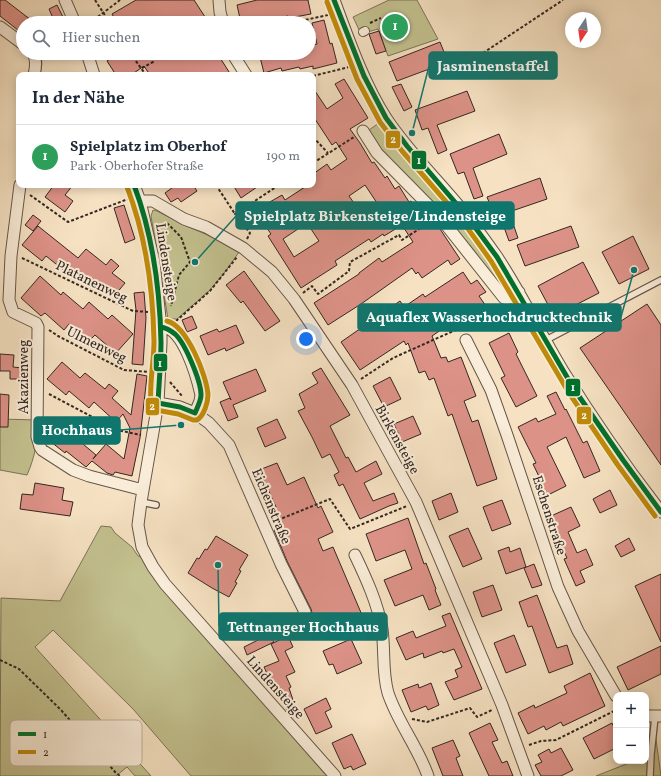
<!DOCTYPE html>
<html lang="de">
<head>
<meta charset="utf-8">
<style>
  body { margin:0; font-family:Vollkorn,serif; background:#f6f6f7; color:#1f2937 }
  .controls { position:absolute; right:12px; bottom:12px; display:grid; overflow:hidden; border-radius:8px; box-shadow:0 2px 10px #0003 }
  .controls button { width:36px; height:36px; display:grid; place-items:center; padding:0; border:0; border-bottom:1px solid #e0e1e3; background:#fff; color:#1f2937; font:20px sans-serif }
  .compass { position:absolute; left:565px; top:12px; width:36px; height:36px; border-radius:50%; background:#fff; box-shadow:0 2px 10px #0003; rotate:193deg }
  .you { position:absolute; left:306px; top:339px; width:14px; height:14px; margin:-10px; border:3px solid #fff; border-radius:50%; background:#1a73e8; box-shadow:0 0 0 6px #1a73e833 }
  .badge { display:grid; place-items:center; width:26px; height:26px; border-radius:50%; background:#ea580c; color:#fff; font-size:13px; font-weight:700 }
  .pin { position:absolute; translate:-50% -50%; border:2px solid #fff; box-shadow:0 1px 4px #0006 }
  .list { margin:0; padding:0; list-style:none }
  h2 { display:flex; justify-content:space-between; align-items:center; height:52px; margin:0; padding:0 16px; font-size:17px }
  h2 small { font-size:13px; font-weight:400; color:#747a83 }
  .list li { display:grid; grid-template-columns:26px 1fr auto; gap:12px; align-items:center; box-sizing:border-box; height:64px; padding:0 16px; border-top:1px solid #e0e1e3 }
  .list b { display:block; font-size:15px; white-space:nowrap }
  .list p { margin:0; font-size:13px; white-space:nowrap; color:#747a83 }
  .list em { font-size:13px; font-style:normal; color:#747a83 }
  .icon { flex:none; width:22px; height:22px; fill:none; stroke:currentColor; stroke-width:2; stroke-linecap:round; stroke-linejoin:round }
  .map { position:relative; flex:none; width:661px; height:776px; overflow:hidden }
  .search { position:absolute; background:#fff; box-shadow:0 2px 10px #0003; left:16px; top:16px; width:300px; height:44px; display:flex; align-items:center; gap:10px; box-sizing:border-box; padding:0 14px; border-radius:22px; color:#747a83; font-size:15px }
  .panel { position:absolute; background:#fff; box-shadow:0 2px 10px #0003; left:16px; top:72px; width:300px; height:116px; border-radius:8px }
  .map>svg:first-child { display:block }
</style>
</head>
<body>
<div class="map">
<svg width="661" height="776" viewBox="0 0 661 776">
  <rect width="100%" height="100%" fill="#f6e2c3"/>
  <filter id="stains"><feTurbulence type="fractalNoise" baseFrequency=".005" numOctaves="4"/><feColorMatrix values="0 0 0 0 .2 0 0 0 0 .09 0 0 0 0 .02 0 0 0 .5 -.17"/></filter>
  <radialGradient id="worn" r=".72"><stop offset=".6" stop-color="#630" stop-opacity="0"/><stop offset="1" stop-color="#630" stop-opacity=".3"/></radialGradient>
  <path fill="#c3c18f" stroke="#7c7458" d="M389 0H417L438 39 388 56 378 29 361 34 353 17Z
    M379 123 406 158 450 207 479 242 506 286 502 288 498 286 473 249 446 217 393 167 366 132Z
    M153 210 157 211 186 226 227 243 239 252 225 272 209 291 177 319H168L151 216Z
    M0 419 38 420C38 440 35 457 27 475L0 470Z
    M101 526 111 527 115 533 132 547 138 556 142 557 150 573 327 776H191L133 709 53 630 35 647 151 776H135L127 767 116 776H0L1 598 60 601Z
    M654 725 661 776H596L634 761H646V756L651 754Z"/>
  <path fill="#dd9288" stroke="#342722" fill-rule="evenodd" d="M0 0H5L35 23H23V34L0 16Z
    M136 0H194L209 23H117L112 14Z
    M257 0H308L311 14 289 18 288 16 266 20 265 17 241 23 237 5Z
    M57 5 64 19 55 23 49 9Z
    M324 20 330 44 332 43 337 63 313 69V66L300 69 299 67 282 71 281 68 264 73 259 53H309V46L317 44 312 23Z
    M379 31 386 51 376 54 369 34Z
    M440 42 448 62 397 81 389 62Z
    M119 53H217L231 75H150L144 66 131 75H116L107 61Z
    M344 79 368 118 350 129 360 143 372 163 374 162 385 178 387 176 395 189 399 186 409 202 411 201 419 212 422 210 434 228 438 226 460 259 451 265 448 260 422 278 418 272 416 274 412 268 361 304 328 325 314 303 359 274V273L379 258 382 262 413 242 402 225 384 236 383 234 371 242 369 239 335 261 337 265 301 288 268 236 271 234 260 218 266 214 264 211 271 207 268 203 282 195 285 200 308 185H313V174L327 164 331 170 347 159 336 142 332 145 313 116V88L327 109 343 98 335 84ZM365 185 377 203 361 213 349 196ZM307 223 319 241 294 257 283 239Z
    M401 84 412 107 404 111 392 87Z
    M467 91 475 111 437 125 447 150 438 154 428 128 422 130 415 110Z
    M499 134 507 154 473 168 483 196 474 199 464 172 458 174 450 154Z
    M540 178 547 199 509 212 518 238 509 241 500 216 495 217 487 197Z
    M54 185H73L65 195 73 201 65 212 45 197Z
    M176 185H193L197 191 181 202 178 198 171 202 165 193Z
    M233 185H260L241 198Z
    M124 205 135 239 125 243 114 208Z
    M33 215 41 221 33 231 25 225Z
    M38 226 78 258 86 249 106 265 111 259 119 266 112 273 125 283 115 295 95 279 90 284 70 268 66 272 46 256 42 261 22 245Z
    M571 226 579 247 525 266 517 245Z
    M633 236 649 269 619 284 602 252Z
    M583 262 599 293 554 316 538 286Z
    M244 271 280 321 265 331 243 301 241 303 226 285Z
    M463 272 471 284 477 280 486 292 479 296 488 309 472 320 470 316 459 323 457 319 432 336 441 358 446 357 448 362 461 357 476 396 464 401 472 422 478 420 497 479 477 486 452 414 448 416 434 378 429 380 425 371 419 373 408 343 406 345 404 341 360 370 341 342 400 301 404 307 423 294 425 297Z
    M40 276 61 295 63 292 83 309 89 302 108 319 112 315 133 334 116 353 95 335 89 341 69 324 64 330 45 313 41 316 21 298Z
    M144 292 146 318 143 365 132 364 136 310 134 293Z
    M647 304 661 325V465L580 348Z
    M192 316 197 328 187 332 182 320Z
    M236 325 244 343 226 351 225 348 208 355 200 336 217 329 219 332Z
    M509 333 518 352 516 354 537 396 516 407 501 378 505 376 489 343Z
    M0 354 14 355 13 367 23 368 22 379H10V371H0Z
    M62 362 80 378 85 373 105 389 109 384 118 391 112 398 131 415 137 374 147 376 140 438 132 476 115 472 113 475 107 473 92 461 86 467 66 451 65 453 46 438 59 422 84 443 83 444 96 455 93 459 106 444 124 459 130 428 123 414 116 422 94 402 89 408 69 391 66 395 47 379Z
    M321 368 350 415 330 426 346 458 348 457 356 472 376 461 382 474 364 483 373 501 394 493 398 503 389 506 360 519 343 484 339 486 334 475 339 472 330 454 322 458 312 437 298 411 305 408 299 394 318 383 312 373Z
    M256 369 266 391 233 405 238 417 228 421 220 402 230 398 231 400 223 382Z
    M390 377 401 399 384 407 373 386Z
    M556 392 565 410 566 409 583 443 587 441 600 471 584 478 566 437 547 447 566 486 546 496 541 486 543 485 533 464 536 463 518 427 536 418 538 422 556 414 547 396Z
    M0 394 9 395 8 427H0Z
    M413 416 421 434 402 442 394 424Z
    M277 419 286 438 265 447 257 428Z
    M277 463 287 485 304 477 318 508 321 506 333 532 318 539 323 551 333 547 362 615 345 622 343 619 307 634 304 626 311 621 310 618 312 613 311 609 287 561 274 530 281 527 273 508 276 507 259 470Z
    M35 483 64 488 62 500 73 502 70 516 20 509 22 494 33 495Z
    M610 490 617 505 600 513 593 499Z
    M451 493 458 512 439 520 432 501Z
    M502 500 511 524 492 531 483 507Z
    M571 507 580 526 568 532 577 553 586 549 593 565 580 571 585 582 576 586 564 559 567 558 557 537 560 536 551 516Z
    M408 518 424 564 426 563 436 589 435 590 441 605 429 610 423 595 395 606 384 580 412 569 405 550 376 561 366 534Z
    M468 528 482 559 463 567 449 536Z
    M216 536 248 555 239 570 241 571 235 582 237 583 229 597 212 588 188 573 197 558 199 559 205 549 207 550Z
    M629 538 635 550 621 557 615 546Z
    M509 547 510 552 520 548 526 567 506 574 498 551Z
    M534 564 542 585 532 588 524 568Z
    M661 574V642L635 586Z
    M493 585 502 610 482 617 473 592Z
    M537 595 557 648 567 645 573 664 549 673 532 626 528 627 519 602Z
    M450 613 482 689 454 700 445 682 458 677 455 670 462 667 454 649 443 653 442 651 424 658 423 653 406 660 396 638 413 631 416 638 446 626 442 616Z
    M270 634 274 642 247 655 244 647Z
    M514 635 526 665 506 673 494 643Z
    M288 636 293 647 285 651 295 672 286 676 291 687 289 688 295 706 287 710 280 692 276 694 264 667 279 661 271 644Z
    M351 639 362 663 337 674 333 664 329 665 323 651Z
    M661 646V674L628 690 617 667Z
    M590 673 605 706 563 726 561 722 546 730 544 726 528 734 518 713 534 705 535 708 567 693 564 686Z
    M431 683 439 705 428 710 426 706 411 712 402 690 418 684 419 688Z
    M326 698 331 709 325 712 332 727 316 734 304 709Z
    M490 723 498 740 492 742 502 763 507 761 513 776H489L469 733Z
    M612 723 616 732V748L594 759 583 738Z
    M352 734 366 764 353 770 351 766 344 769 332 743Z
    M453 740 460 756 456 758 463 776H443L432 748Z
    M561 748 573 770 561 776H541L535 765 542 762 538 755 549 749 551 753Z"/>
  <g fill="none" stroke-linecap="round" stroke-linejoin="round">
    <g stroke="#64564a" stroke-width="8">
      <path id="service" d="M546 340 661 280
        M141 502 156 505
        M650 776 651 754 655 717"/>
    </g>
    <g stroke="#64564a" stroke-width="10">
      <path id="pedestrian" d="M363 32 365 31"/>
    </g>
    <g stroke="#64564a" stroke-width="13">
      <path id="minor" d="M65 0 75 23
        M219 0 220 12 223 23
        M334 0C348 38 364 84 386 118 403 144 425 167 446 191 465 212 481 234 497 257 521 293 540 333 563 371 593 419 626 467 661 512
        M0 27 23 44
        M33 53C37 60 36 67 34 75
        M87 53 94 75
        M232 53 246 75
        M363 131 377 153 439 216 504 298 507 299 519 292
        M20 185 11 256 9 300 13 312 36 323 38 327 37 437 40 447 42 450 73 470 89 476 143 490
        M134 185 140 201 154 262 161 327V343L158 403 141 502 138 525 142 547 153 567 165 584 335 776
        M140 201H153L184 219 206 227 243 248 272 272 294 299 352 385 416 502 502 705 528 776
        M161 327C183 326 197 377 201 395L200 401 195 413
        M466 340 491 390 507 435 558 587 578 631 616 696
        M158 403 180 407 195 413 209 423 229 445 281 564 305 612 300 620
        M355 555C366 578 378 604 382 629 385 651 382 673 388 693 398 723 418 747 428 776
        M646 716H661"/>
    </g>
    <path stroke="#342722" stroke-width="2" stroke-dasharray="3 2" stroke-linecap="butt" d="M95 0 110 23
      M90 23 120 0
      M291 23 328 15
      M370 23 381 18
      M130 53 146 75
      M165 53H166
      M483 53 563 0
      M142 68 153 62 152 59 161 53
      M313 76 349 67
      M313 137 328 153
      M313 163 354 137
      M216 185 235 214
      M30 195 68 222 128 199
      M167 223 181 237 190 262 179 275 171 306
      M247 239 250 233 235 214 279 185
      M22 258 133 311 150 312
      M303 293 312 286 318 294 349 271 350 262 399 235 402 240 430 222
      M176 321 210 291 237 257
      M49 330 58 336 124 370 150 372
      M361 379 393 358 460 328 498 305
      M170 382 182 396
      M49 394 117 430 141 435
      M273 522 330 499 350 529 407 506
      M0 660 19 669 61 710 116 773 120 776
      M412 719 427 722 470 708 477 717 492 710
      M529 745 541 741 556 740 616 710"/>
    <use href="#service" stroke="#f9ecd8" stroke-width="5.5"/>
    <use href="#pedestrian" stroke="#f9ecd8" stroke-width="8"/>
    <use href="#minor" stroke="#f9ecd8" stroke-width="11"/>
    <g stroke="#f9ecd8" stroke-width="8">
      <path id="bus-1" d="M334 0 364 76 386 118 407 146 466 215 497 257 574 389 623 460 661 512
        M134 185C152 233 160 290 161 342 161 362 159 383 158 403L180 407 195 413C197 408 201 401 201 395 201 381 185 343 175 334 170 330 167 328 161 327"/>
    </g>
    <g stroke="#f9ecd8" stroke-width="8">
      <path id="bus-2" d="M327 2 357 79 380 122 402 151 461 219 491 261 569 393 617 464 655 516
        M127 187C146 236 153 290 154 341 154 362 149 384 151 405L156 410 178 414 193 420H197C204 416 208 402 208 395 207 376 187 326 167 321"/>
    </g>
    <use href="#bus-1" stroke="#00702c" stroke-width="5"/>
    <use href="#bus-2" stroke="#bf8a0a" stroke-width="5"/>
  </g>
  <g text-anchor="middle" stroke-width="4" stroke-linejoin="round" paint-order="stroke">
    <g font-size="14" fill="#342722" stroke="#f9ecd8">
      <text transform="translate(167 262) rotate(81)" y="5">Lindensteige</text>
      <text transform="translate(92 281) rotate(26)" y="5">Platanenweg</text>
      <text transform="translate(97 344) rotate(26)" y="5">Ulmenweg</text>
      <text transform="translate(23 377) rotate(-90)" y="5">Akazienweg</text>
      <text transform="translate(398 439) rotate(61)" y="5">Birkensteige</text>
      <text transform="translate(272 506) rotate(67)" y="5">Eichenstraße</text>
      <text transform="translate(550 515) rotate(72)" y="5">Eschenstraße</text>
      <text transform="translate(276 687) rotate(48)" y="5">Lindensteige</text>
    </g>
  </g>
  <rect x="10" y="720" width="132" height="46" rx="6" fill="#f9ecd8" stroke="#beb1a1" stroke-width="1"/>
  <rect x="18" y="732" width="18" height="4" fill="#00702c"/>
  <rect x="18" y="750" width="18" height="4" fill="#bf8a0a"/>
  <g font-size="11" fill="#342722">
    <text x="43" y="738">1</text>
    <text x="43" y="756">2</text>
  </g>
  <path fill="none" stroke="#0f766e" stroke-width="1.5" d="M412 133L429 66M195 262L236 216M634 270L621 317M181 425L120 430M218 565L219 626"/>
  <g fill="#0f766e" stroke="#f9ecd8" stroke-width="1.5">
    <circle cx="412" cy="133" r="4"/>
    <circle cx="195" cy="262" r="4"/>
    <circle cx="634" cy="270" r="4"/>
    <circle cx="181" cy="425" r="4"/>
    <circle cx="218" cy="565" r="4"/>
  </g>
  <g fill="#0f766e" stroke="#0f766e" stroke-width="1.5">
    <rect x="429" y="52" width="128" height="27" rx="4"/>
    <rect x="236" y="202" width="278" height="27" rx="4"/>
    <rect x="358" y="304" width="263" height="27" rx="4"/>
    <rect x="34" y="417" width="86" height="27" rx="4"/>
    <rect x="219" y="613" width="168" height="27" rx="4"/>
  </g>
  <g font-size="15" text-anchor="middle" font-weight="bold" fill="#fff">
    <text x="493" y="71">Jasminenstaffel</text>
    <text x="375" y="221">Spielplatz Birkensteige/Lindensteige</text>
    <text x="489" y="322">Aquaflex Wasserhochdrucktechnik</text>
    <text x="77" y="435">Hochhaus</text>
    <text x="303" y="632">Tettnanger Hochhaus</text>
  </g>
  <g stroke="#f9ecd8" stroke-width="1.5">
    <rect x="385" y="130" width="16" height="19" rx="4" fill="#bf8a0a"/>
    <rect x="411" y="150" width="16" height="20" rx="4" fill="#00702c"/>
    <rect x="153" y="353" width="15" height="19" rx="4" fill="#00702c"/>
    <rect x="565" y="378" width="16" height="19" rx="4" fill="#00702c"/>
    <rect x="145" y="397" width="15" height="19" rx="4" fill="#bf8a0a"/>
    <rect x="576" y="406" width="16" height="19" rx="4" fill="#bf8a0a"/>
  </g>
  <g font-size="11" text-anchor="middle" font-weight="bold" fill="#fff">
    <text x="393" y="143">2</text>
    <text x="419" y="164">1</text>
    <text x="160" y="367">1</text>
    <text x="573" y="391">1</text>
    <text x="152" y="410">2</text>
    <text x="584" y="419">2</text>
  </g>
  <rect width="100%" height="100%" filter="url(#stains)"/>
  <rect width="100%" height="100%" fill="url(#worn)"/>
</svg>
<div class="controls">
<button>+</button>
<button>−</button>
</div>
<svg class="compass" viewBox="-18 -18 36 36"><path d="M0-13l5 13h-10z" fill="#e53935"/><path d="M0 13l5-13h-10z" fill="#747a83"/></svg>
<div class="you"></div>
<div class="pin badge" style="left:395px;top:27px;background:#2e9e5b">1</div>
<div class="search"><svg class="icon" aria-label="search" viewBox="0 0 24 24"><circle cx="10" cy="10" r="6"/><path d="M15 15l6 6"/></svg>Hier suchen</div>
<section class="panel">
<h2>In der Nähe<small></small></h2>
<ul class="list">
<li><span class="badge" style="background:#2e9e5b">1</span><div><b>Spielplatz im Oberhof</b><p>Park · Oberhofer Straße</p></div><em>190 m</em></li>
</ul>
</section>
</div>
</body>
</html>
